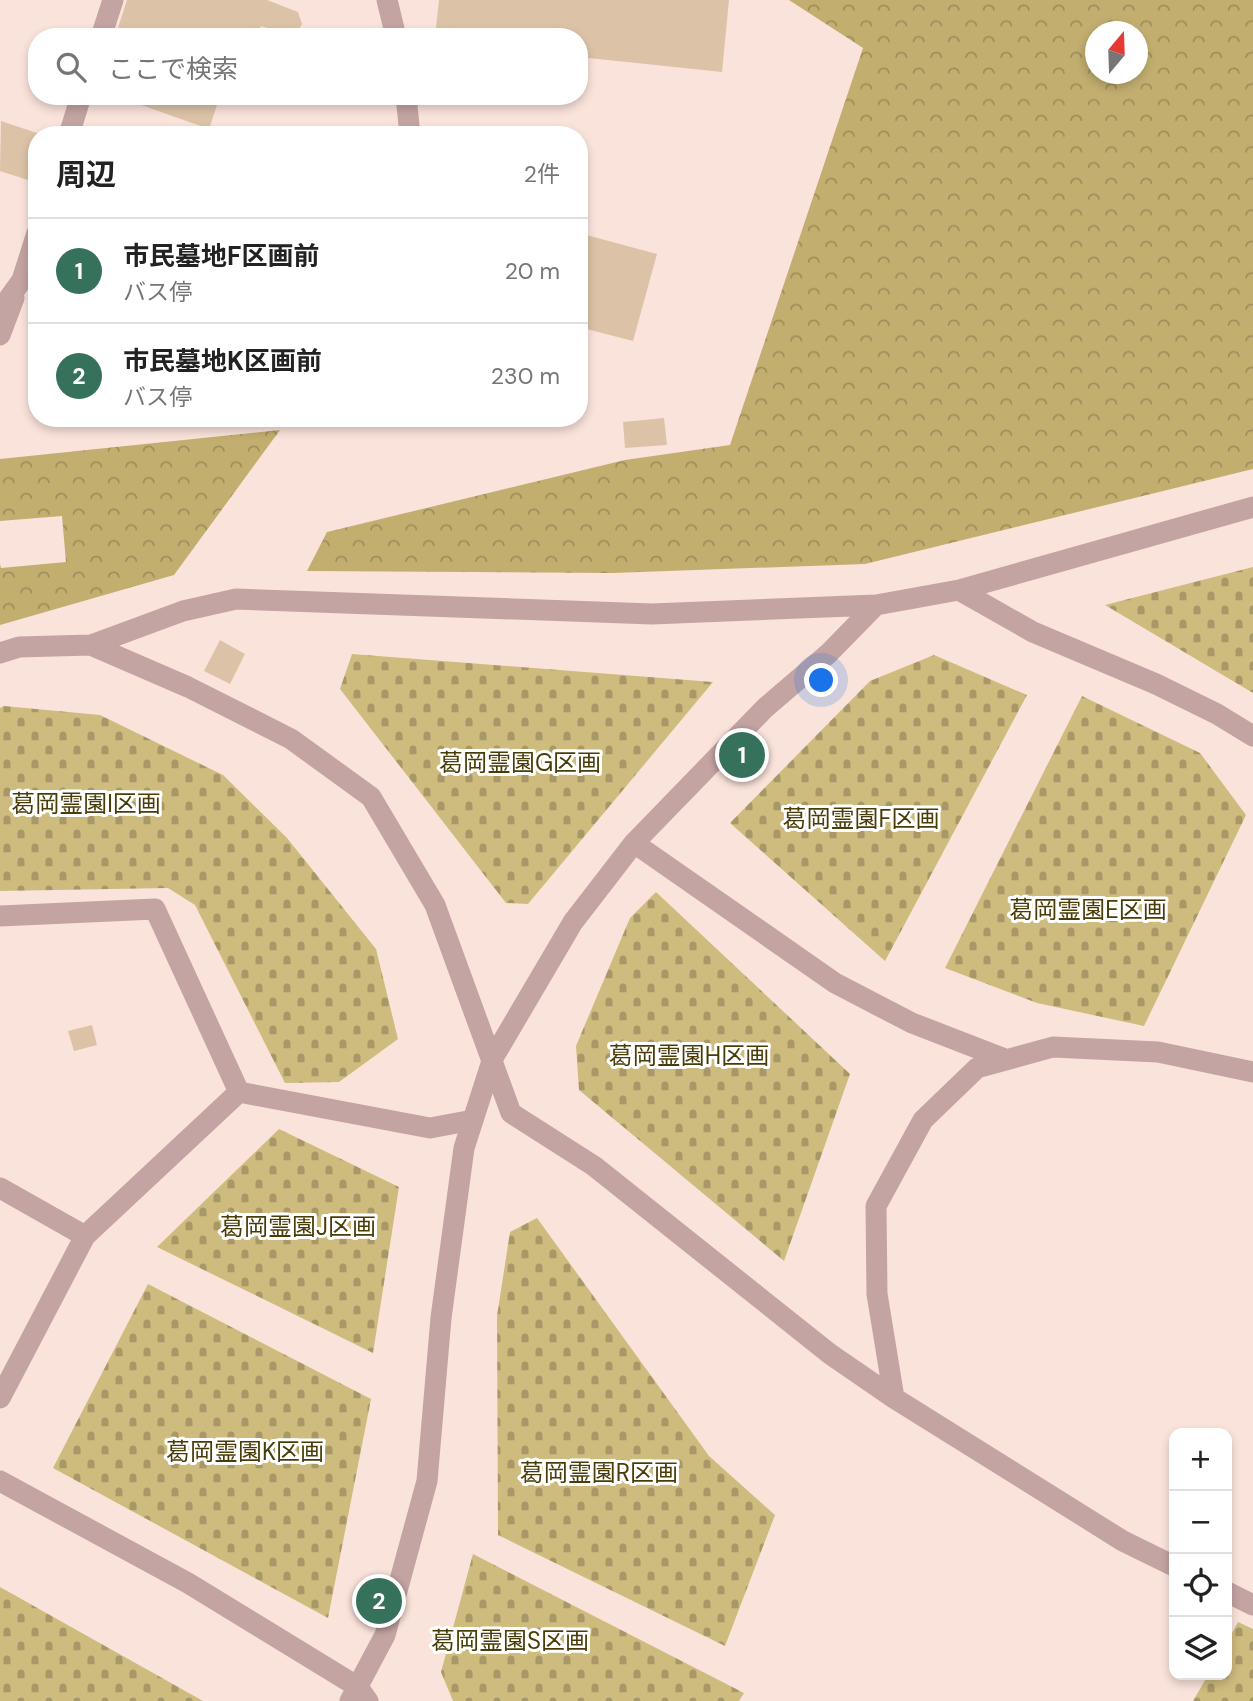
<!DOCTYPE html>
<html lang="ja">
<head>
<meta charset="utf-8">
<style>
  body { margin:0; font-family:"DM Sans","Noto Sans JP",sans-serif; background:#f6f6f6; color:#222 }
  .controls { position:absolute; right:21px; bottom:21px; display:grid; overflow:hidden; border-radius:14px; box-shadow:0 4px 10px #0003 }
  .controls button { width:63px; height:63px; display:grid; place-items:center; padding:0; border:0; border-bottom:2px solid #e0e0e0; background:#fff; color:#222; font:35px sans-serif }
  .compass { position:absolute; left:1085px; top:21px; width:63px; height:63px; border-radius:50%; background:#fff; box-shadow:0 4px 10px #0003; rotate:19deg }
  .you { position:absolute; left:822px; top:681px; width:24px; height:24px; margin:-18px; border:5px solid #fff; border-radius:50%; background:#1a73e8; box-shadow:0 0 0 10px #1a73e833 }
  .badge { display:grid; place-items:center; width:46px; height:46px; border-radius:50%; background:#35715b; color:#fff; font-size:23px; font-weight:700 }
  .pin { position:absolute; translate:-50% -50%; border:4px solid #fff; box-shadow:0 2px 7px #0006 }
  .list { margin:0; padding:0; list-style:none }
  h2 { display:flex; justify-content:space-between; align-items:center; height:91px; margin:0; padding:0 28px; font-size:30px }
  h2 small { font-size:23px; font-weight:400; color:#767676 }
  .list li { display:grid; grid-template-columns:46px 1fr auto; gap:21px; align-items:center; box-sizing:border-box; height:105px; padding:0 28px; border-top:2px solid #e0e0e0 }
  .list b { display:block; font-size:26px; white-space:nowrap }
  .list p { margin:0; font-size:23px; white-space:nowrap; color:#767676 }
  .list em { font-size:23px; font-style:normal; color:#767676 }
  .icon { flex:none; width:38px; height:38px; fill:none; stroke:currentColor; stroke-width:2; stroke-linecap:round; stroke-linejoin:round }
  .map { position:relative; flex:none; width:1253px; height:1701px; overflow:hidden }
  .search { position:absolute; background:#fff; box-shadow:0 4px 10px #0003; left:28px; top:28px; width:560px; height:77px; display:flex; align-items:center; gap:18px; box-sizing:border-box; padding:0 24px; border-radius:28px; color:#767676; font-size:26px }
  .panel { position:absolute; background:#fff; box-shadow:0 4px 10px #0003; left:28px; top:126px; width:560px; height:301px; border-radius:28px }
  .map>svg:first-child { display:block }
</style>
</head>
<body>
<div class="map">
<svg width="1253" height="1701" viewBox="0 0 1253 1701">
  <defs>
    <pattern id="forest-crowns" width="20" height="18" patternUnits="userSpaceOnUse" patternTransform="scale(1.75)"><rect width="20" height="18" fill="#c2ae6f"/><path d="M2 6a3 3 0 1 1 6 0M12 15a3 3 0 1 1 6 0" fill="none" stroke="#9f8e5b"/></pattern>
    <pattern id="cemetery-stones" width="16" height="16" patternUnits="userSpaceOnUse" patternTransform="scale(1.75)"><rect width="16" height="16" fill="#cebb7e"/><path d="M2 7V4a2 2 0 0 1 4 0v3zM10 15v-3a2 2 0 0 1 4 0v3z" fill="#a99867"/></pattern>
  </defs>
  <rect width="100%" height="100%" fill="#fae3db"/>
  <path fill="url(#forest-crowns)" fill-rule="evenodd" d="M789 0H1253V469L865 564 613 573 307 571 327 532 625 460 730 445 863 48ZM1096 32H1138V74H1096Z
    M280 430 174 575 0 625V564L1 568 66 562 62 516 0 521V459Z"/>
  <path fill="url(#cemetery-stones)" d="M1253 567V693L1105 605Z
    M352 654 713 682 528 904 506 903 340 689Z
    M934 655 1027 695 885 961 730 823 870 681Z
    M1082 696 1200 753 1246 815 1144 1026 1037 1003 945 968Z
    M4 706 100 715 223 775 287 838 376 949 398 1039 339 1082 285 1083 195 905 168 888 0 891V708Z
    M656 892 850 1074 784 1261 579 1090 576 1046 630 918Z
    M279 1129 399 1187 373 1353 157 1247Z
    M537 1218 709 1456 775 1515 725 1646 498 1535 497 1316 510 1232Z
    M148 1284 371 1399 328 1618 53 1468Z
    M473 1554 744 1693 739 1701H453L441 1672Z
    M0 1587 203 1701H0Z
    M1238 1622 1253 1629V1701H1193L1208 1675H1227V1642Z"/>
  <path fill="#dcc3a8" d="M127 0H267L298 12 302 24 298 31 290 35 261 26 257 37H115Z
    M439 0H729L722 72 579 57V37H435Z
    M116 96H220L209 129Z
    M1 121 37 133V183L0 171Z
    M579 233 657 254 633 341 579 327Z
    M664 418 667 445 625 448 623 422Z
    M220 640 245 654 230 684 204 671Z
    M92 1025 97 1045 74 1051 68 1031Z"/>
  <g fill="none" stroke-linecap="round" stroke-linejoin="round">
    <path stroke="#c4a3a3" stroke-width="21" d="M387 0 396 37
      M101 37 113 0
      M406 96 410 135
      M69 135 81 96
      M0 311 22 280 37 233
      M0 335 14 298
      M959 590 1033 632 1156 684 1217 714 1253 736
      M91 645 188 687 291 739 371 797 435 905 511 1113 594 1166 830 1354 894 1398 1123 1541 1174 1566
      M0 653 19 647 91 645 183 611 236 599 652 614 876 605 959 590 1253 507
      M634 843 835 983 912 1023 1005 1059
      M0 916 155 909 239 1092 430 1128 473 1120
      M0 1188 85 1236 239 1092
      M0 1398 85 1236
      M894 1398 877 1294 876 1206 923 1120 977 1068 1053 1047 1158 1052 1253 1072
      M0 1481 188 1583 358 1687 368 1701
      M1227 1592 1253 1605
      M350 1701 385 1635 427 1481 441 1318 464 1148 493 1058 573 922 634 843 765 708 828 654 876 605"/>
  </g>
  <g text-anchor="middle" stroke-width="6" stroke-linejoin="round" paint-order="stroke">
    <g font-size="24" fill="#4a3c07" stroke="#fff">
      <text x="520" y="771">葛岡霊園G区画</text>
      <text x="86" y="812">葛岡霊園I区画</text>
      <text x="861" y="827">葛岡霊園F区画</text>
      <text x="1088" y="918">葛岡霊園E区画</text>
      <text x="689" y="1064">葛岡霊園H区画</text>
      <text x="298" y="1235">葛岡霊園J区画</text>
      <text x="245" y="1460">葛岡霊園K区画</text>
      <text x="599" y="1481">葛岡霊園R区画</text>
      <text x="510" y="1649">葛岡霊園S区画</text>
    </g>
  </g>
</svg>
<div class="controls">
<button>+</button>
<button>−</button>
<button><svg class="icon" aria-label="locate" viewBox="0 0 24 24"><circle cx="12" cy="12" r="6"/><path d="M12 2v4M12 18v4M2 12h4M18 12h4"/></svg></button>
<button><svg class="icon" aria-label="layers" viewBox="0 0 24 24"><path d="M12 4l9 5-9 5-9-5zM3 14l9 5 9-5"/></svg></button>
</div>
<svg class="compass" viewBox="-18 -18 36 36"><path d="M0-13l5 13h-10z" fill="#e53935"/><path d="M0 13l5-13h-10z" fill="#767676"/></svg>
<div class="you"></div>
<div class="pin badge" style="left:742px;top:755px">1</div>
<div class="pin badge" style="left:379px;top:1601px">2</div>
<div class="search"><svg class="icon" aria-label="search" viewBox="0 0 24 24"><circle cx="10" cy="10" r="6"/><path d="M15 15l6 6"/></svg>ここで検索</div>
<section class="panel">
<h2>周辺<small>2件</small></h2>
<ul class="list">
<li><span class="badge">1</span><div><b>市民墓地F区画前</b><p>バス停</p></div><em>20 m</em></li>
<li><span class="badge">2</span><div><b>市民墓地K区画前</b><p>バス停</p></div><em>230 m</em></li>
</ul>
</section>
</div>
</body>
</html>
